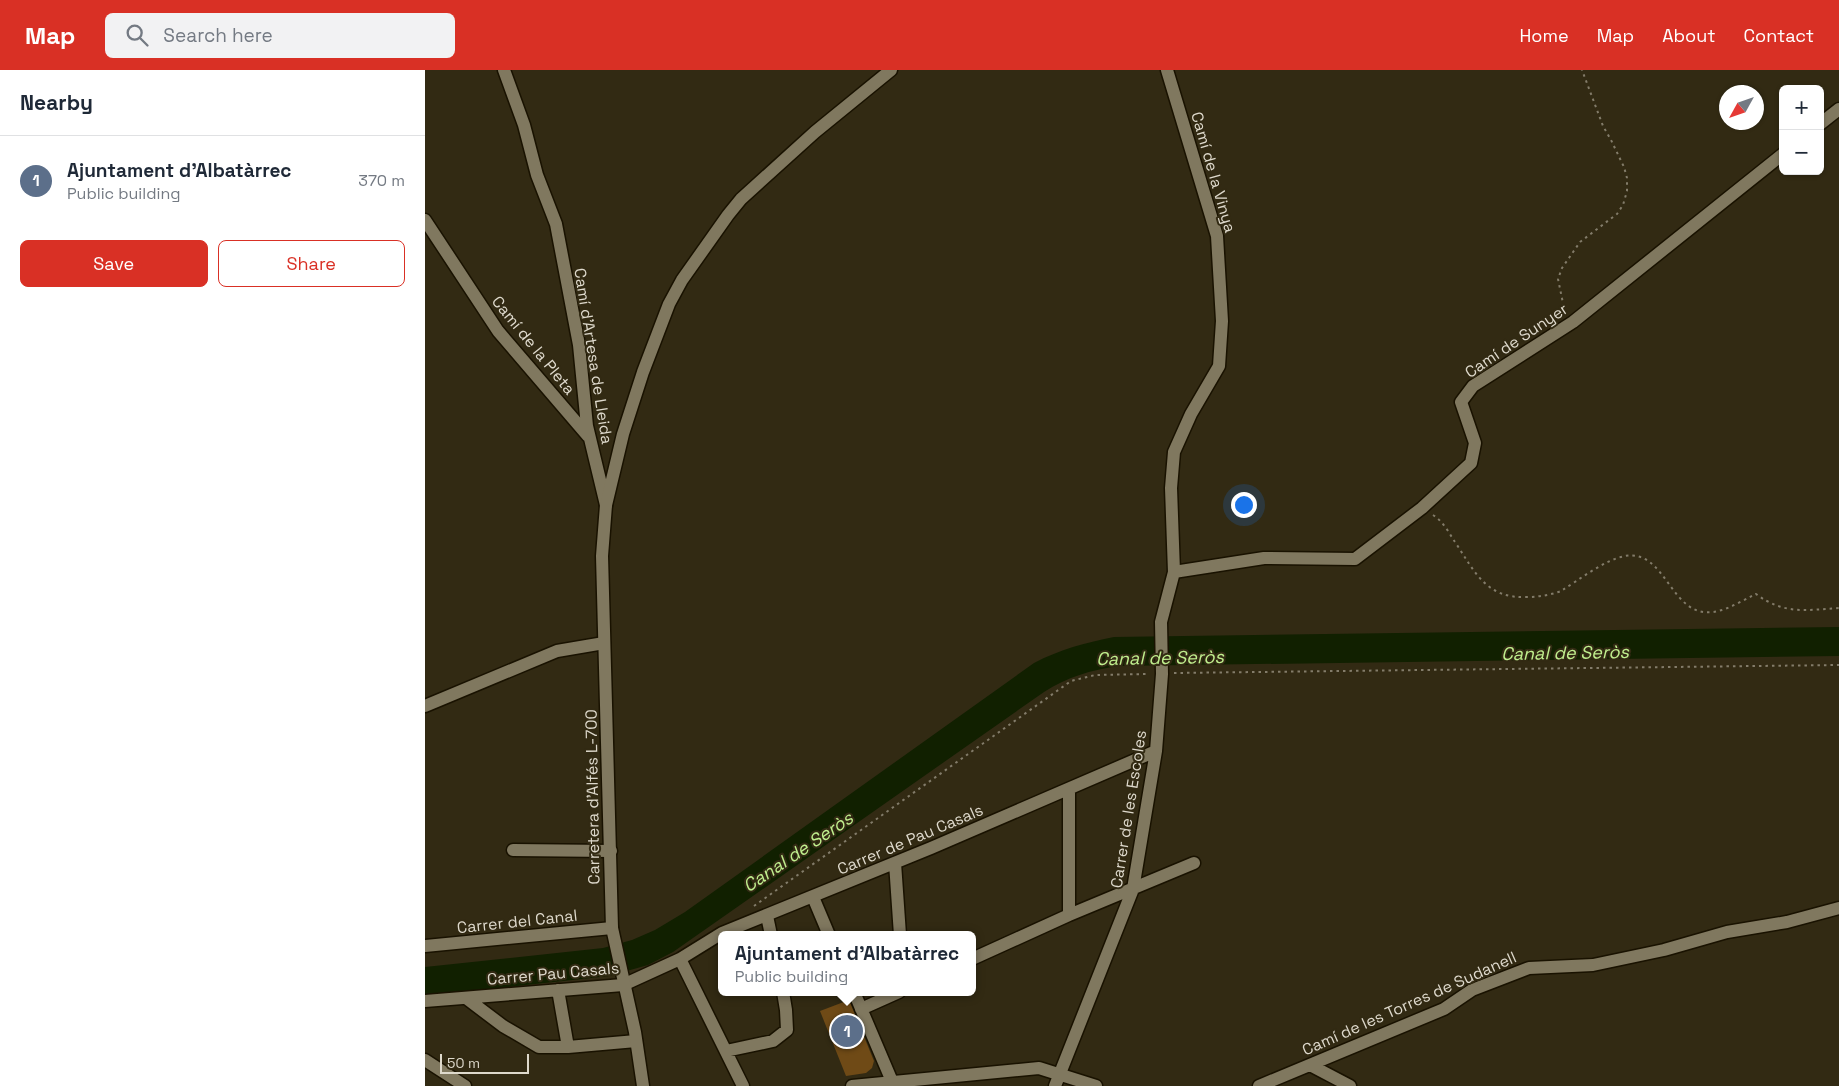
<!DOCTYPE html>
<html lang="en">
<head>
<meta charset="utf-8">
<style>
  body { margin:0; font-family:"Space Grotesk",sans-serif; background:#f2f2f3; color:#1f2937 }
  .controls { position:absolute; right:15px; top:15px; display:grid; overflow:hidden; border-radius:8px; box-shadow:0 1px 4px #0004 }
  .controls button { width:45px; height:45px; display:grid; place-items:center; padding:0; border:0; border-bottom:1px solid #e0e1e3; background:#fff; color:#1f2937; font:25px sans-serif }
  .compass { position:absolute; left:1294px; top:15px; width:45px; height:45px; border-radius:50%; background:#fff; box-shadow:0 1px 4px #0004; rotate:230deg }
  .scale { position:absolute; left:15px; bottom:12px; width:89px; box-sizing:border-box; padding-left:5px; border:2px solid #ded9cc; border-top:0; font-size:14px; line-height:18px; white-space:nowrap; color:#ded9cc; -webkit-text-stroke:4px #322a13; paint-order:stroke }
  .you { position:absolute; left:818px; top:434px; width:18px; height:18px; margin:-12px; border:4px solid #fff; border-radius:50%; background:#1a73e8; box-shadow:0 0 0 8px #1a73e833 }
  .badge { display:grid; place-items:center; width:32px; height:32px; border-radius:50%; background:#d93025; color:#fff; font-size:16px; font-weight:700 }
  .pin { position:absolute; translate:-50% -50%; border:2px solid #fff; box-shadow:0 1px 5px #0006 }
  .popup { position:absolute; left:293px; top:861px; width:258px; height:65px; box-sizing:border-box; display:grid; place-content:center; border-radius:8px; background:#fff; filter:drop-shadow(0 1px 4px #0005); font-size:16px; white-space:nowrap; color:#747a83 }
  .popup b { font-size:19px; color:#1f2937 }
  .popup::after { content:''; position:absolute; left:50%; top:100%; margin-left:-10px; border:10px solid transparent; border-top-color:#fff }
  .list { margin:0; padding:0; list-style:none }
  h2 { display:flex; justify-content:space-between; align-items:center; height:65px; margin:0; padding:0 20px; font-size:21px }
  h2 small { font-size:16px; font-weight:400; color:#747a83 }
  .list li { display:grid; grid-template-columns:32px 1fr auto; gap:15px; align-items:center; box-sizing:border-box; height:90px; padding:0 20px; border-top:1px solid #e0e1e3 }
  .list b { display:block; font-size:19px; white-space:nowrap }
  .list p { margin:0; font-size:16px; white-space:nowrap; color:#747a83 }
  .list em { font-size:16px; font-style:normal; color:#747a83 }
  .actions { display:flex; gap:10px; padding:15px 20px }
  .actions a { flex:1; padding:11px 0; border:1px solid #d93025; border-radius:8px; text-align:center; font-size:18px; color:#d93025 }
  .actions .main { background:#d93025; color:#fff }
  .icon { flex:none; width:28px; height:28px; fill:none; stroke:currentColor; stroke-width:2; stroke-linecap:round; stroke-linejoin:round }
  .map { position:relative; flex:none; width:1414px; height:1016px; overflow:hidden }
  header { display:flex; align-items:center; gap:30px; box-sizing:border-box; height:70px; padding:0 25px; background:#d93025; color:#fff }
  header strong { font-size:24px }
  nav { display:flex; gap:28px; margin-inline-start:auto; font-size:18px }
  .search { width:350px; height:45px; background:#f2f2f3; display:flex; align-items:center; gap:12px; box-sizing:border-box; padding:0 18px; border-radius:8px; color:#747a83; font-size:19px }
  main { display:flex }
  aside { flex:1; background:#fff }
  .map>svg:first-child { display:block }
</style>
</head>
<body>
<header>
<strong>Map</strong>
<div class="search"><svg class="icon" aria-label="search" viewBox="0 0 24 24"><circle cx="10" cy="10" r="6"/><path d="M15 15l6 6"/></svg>Search here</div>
<nav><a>Home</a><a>Map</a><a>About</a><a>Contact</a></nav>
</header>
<main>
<aside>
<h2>Nearby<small></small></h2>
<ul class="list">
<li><span class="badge" style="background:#5c6f8a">1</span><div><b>Ajuntament d'Albatàrrec</b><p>Public building</p></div><em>370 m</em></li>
</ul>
<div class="actions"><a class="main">Save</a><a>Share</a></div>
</aside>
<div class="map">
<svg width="1414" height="1016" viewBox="0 0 1414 1016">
  <rect width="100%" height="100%" fill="#322a13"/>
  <path fill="#112000" d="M1414 557V586L693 596C666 600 642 607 619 622L248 882 223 895 184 906 0 926V897L178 878 207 870 230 860 260 842 609 593C636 579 659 573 689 567Z"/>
  <path fill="#6f4a16" d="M424 930 449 991 447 998 441 1003 421 1006 395 941Z"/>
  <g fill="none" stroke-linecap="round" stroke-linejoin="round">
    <g stroke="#191200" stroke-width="15">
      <path id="minor" d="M79 0 99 55 112 105 131 154 154 275 162 356 181 435
        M1395 54 1414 39
        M0 150 73 261 163 366
        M749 502 839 488 930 489 997 438 1046 393 1050 373 1036 332 1048 316 1148 252 1358 84
        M0 636 132 581 179 573
        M644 719V845
        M88 780 186 781
        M470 793 475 865
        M388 827 404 865
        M342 846 346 865
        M0 876 187 858
        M255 889 318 1016
        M547 889 644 845 769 793
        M133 920 143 977
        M429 922 469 1016
        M41 928 78 956 114 977H143L211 971
        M0 931 198 915 255 889 297 863 506 778 731 681
        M436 939 474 922
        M301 981 348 971 362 960 361 940 358 922
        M885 995 925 1016
        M630 1016 708 819 731 681 737 604 736 552 749 502 746 418 749 382 766 344 794 296 797 251 792 166 742 0
        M834 1016 1019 939 1047 920 1104 898 1168 895 1239 880 1302 862 1362 852 1414 838"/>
    </g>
    <g stroke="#191200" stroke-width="15">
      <path id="tertiary" d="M0 990 40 1016
        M218 1016 210 962 187 858 177 486 181 435 198 364 218 302 244 234 257 210 303 145 316 129 390 62 466 0
        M427 1016 614 998 671 1016"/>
    </g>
    <path stroke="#837c6a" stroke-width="2" stroke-dasharray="2.5 4" stroke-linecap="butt" d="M1140 243 1133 209 1137 198 1155 172 1192 144 1198 135 1202 121V108L1199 97 1186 70 1178 56 1157 0
      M1008 445C1018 451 1024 463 1030 472 1050 502 1061 529 1102 527 1114 527 1125 525 1136 521 1154 510 1179 490 1200 486 1242 479 1245 548 1288 542 1303 540 1318 530 1331 524 1359 545 1381 540 1414 538
      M749 603 1414 595
      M329 836 646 611 670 605 724 604"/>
    <use href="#minor" stroke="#80785f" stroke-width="12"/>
    <use href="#tertiary" stroke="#80785f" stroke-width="12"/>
  </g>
  <g text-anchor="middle" stroke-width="4" stroke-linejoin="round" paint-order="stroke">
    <g font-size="16" fill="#ded9cc" stroke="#322a13">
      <text transform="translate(789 102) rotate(74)" y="6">Camí de la Vinya</text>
      <text transform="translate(1091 270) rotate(-34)" y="6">Camí de Sunyer</text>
      <text transform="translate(109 275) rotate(51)" y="6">Camí de la Pleta</text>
      <text transform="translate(169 286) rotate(81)" y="6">Camí d'Artesa de Lleida</text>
      <text transform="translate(167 727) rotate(-91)" y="6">Carretera d'Alfés L-700</text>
      <text transform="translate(703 739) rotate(-81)" y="6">Carrer de les Escoles</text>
      <text transform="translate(485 769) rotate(-23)" y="6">Carrer de Pau Casals</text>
      <text transform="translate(92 851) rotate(-6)" y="6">Carrer del Canal</text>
      <text transform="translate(128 903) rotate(-5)" y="6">Carrer Pau Casals</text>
      <text transform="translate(984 933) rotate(-24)" y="6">Camí de les Torres de Sudanell</text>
    </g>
    <g font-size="18" font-style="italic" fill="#c0ef8e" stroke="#322a13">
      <text transform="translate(1140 583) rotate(-1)" y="6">Canal de Seròs</text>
      <text transform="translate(735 588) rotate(-1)" y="6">Canal de Seròs</text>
      <text transform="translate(373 782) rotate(-34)" y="6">Canal de Seròs</text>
    </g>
  </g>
</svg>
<div class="controls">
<button>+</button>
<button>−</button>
</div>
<svg class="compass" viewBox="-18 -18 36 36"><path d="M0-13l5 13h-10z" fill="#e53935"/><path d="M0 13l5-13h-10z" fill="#747a83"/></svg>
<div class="scale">50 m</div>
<div class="you"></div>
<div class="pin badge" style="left:422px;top:961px;background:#5c6f8a">1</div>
<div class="popup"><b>Ajuntament d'Albatàrrec</b>Public building</div>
</div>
</main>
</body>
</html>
